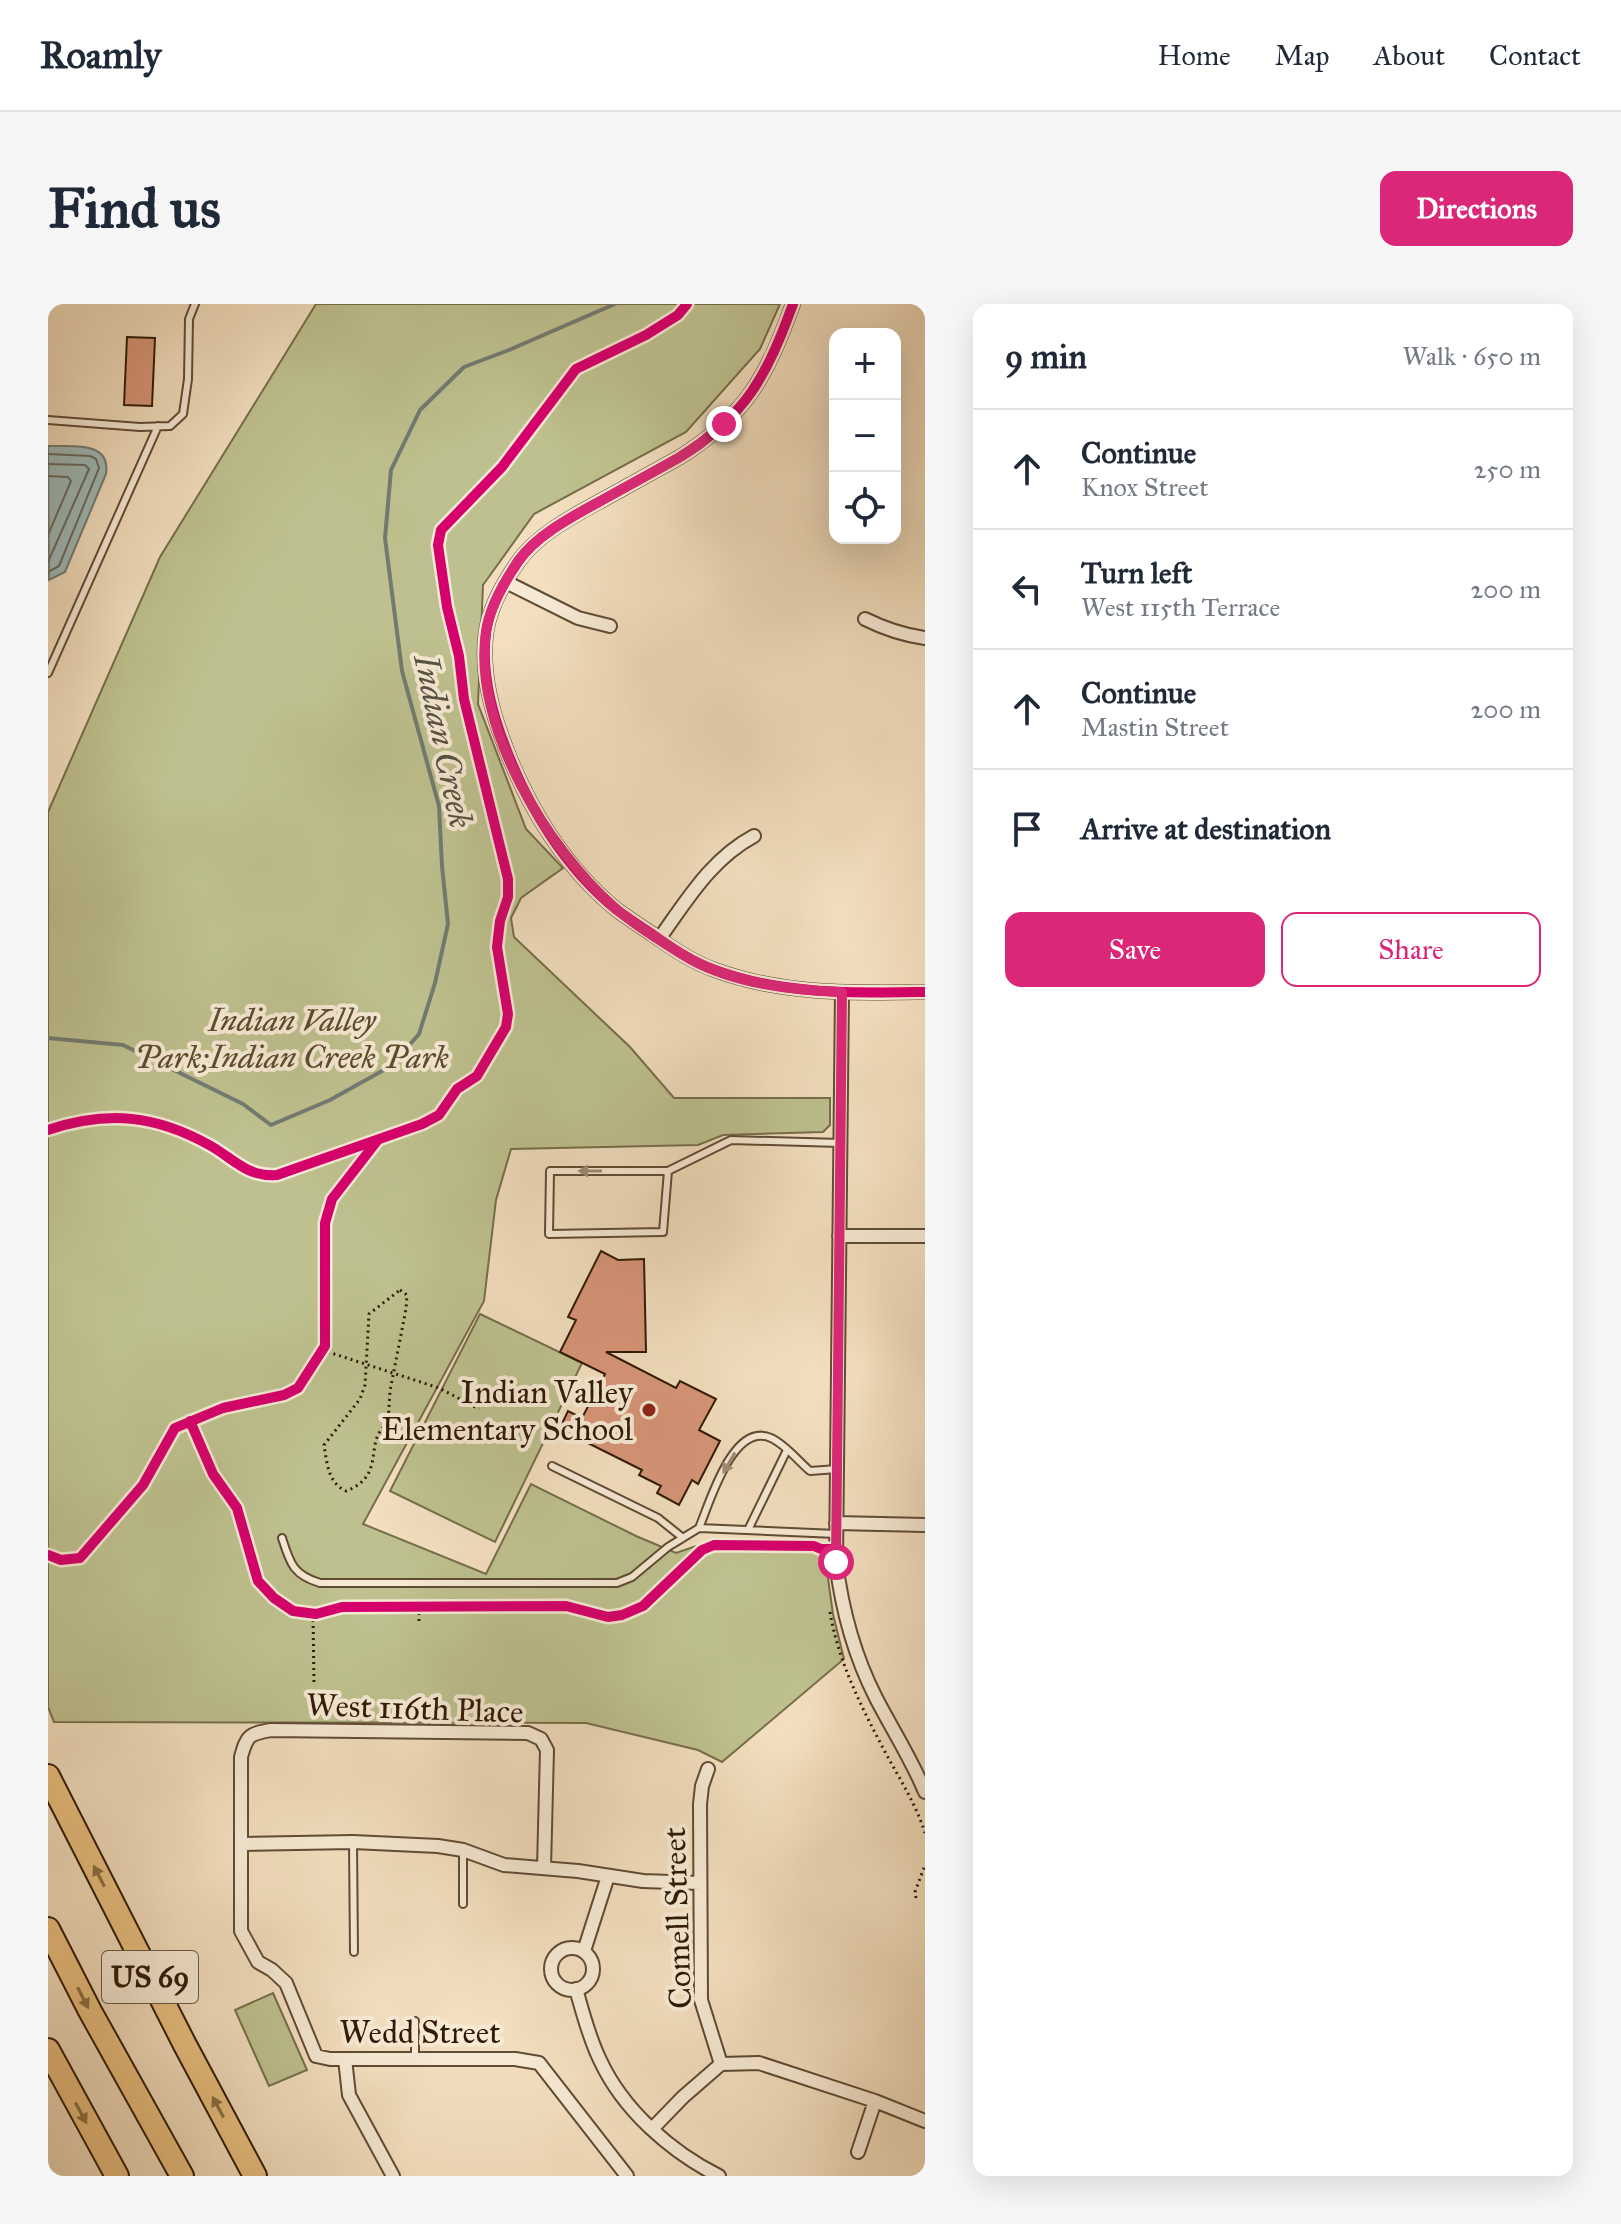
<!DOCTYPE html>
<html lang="en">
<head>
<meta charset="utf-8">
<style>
  body { margin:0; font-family:"IM FELL Great Primer",serif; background:#f6f6f7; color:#1f2937 }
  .controls { position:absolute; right:24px; top:24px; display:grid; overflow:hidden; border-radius:16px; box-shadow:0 8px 32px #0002 }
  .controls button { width:72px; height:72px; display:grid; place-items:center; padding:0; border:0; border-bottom:2px solid #e0e1e3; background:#fff; color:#1f2937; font:40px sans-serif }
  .stop { position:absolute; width:24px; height:24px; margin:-18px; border:6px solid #db2777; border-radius:50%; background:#fff }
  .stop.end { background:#db2777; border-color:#fff; box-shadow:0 2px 8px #0008 }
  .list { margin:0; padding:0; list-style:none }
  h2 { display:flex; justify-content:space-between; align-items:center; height:104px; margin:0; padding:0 32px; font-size:34px }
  h2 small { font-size:26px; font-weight:400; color:#747a83 }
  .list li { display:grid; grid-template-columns:52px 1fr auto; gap:24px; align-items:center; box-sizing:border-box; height:120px; padding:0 32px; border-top:2px solid #e0e1e3 }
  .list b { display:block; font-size:30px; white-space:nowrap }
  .list p { margin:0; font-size:26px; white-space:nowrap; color:#747a83 }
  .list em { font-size:26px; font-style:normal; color:#747a83 }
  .actions { display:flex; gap:16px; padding:24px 32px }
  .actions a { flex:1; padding:18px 0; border:2px solid #db2777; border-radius:16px; text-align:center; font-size:28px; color:#db2777 }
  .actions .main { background:#db2777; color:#fff }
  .icon { flex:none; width:44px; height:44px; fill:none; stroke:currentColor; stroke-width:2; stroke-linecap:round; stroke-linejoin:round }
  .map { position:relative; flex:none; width:877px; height:1872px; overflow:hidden; border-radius:16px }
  header { display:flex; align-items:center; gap:48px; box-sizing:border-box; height:112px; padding:0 40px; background:#fff; border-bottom:2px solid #e0e1e3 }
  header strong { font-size:38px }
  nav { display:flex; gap:44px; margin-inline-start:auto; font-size:28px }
  .intro { display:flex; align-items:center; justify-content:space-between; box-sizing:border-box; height:192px; padding:0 48px }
  h1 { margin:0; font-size:56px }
  .button { padding:20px 36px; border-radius:16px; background:#db2777; color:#fff; font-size:28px; font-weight:700 }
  main { display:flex; gap:48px; padding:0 48px }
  aside { flex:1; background:#fff; border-radius:16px; box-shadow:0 8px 32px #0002 }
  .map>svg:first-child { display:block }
</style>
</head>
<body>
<header>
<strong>Roamly</strong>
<nav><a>Home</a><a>Map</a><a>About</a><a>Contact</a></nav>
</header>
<div class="intro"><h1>Find us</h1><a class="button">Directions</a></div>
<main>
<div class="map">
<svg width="877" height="1872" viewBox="0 0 877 1872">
  <rect width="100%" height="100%" fill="#f3dfbf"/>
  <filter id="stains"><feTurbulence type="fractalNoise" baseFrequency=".0025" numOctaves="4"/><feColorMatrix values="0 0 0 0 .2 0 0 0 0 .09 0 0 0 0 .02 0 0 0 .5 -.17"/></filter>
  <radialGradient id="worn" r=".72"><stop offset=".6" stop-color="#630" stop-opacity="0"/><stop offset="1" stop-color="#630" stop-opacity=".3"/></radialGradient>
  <path fill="#bec18f" stroke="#766e4a" stroke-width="2" d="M268 0H732L712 45 638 128 486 210 435 281 430 400 478 525 515 564 473 594 463 614 466 633 582 743 626 794H782V821L775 828 675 831 650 841 463 845 448 896 436 997 315 1220 438 1270 483 1180 588 1232 628 1249 660 1238 775 1239 785 1310 796 1355 674 1458 650 1446 538 1419 6 1418 0 1403V508L112 253Z
    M432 1010 534 1059 447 1238 342 1187Z
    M225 1689 259 1766 221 1782 187 1706Z"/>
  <path fill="#9ebbba" stroke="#727b72" stroke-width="2" d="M0 142C23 143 63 136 58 170L17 268 1 276Z"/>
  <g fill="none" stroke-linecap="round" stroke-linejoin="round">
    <path stroke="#666a60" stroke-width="2" d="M0 150 42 152 48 155 51 164 11 262 0 268
      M0 160 37 161 41 165 0 258
      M0 172 20 173 23 177 0 231"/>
    <path stroke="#727b72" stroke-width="4" d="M0 734 75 741 195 800 223 821 282 796 343 762 371 730 387 679 400 620 394 562 391 502 354 367 337 234 343 166 372 106 416 63 461 46 567 0"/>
  </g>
  <path fill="#d79578" stroke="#2f1a05" stroke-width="2" d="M79 33 107 34 104 102 76 101Z
    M553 947 570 956 596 955 598 1048H558L628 1084 632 1077 668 1095 651 1126 672 1137 650 1180 644 1176 631 1201 609 1189 613 1182 591 1171 594 1166 532 1135 522 1137 509 1130 520 1107 534 1114 557 1070 512 1048 528 1016 520 1013Z"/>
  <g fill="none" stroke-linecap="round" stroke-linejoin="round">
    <g stroke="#604b34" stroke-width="10">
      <path id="lane" d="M0 116 92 123 122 122 135 110 140 75 141 15 147 0
        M0 369 110 122
        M620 867 615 928 501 930 502 867H620L683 836 792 839
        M504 1162 610 1214 635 1234
        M651 1224C662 1198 685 1117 723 1134 737 1140 750 1157 762 1167L789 1165
        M700 1226 739 1146
        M234 1234C242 1259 245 1271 272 1279H569L584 1273 620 1243 651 1224 788 1230
        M305 1538 306 1648
        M415 1600V1546
        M367 1717V1755"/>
    </g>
    <g stroke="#604b34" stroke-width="16">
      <path id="street" d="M745 0C719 71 699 111 632 153 607 167 583 180 558 194 529 210 489 230 470 258 456 278 441 305 438 329 433 368 443 406 457 442 480 503 517 564 569 606 580 614 592 622 604 630 624 644 644 658 667 666 735 691 806 689 877 688
        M458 278 530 314 562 322
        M817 315C837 325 855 331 877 334
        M611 635C639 596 663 555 706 532
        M794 688 788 1258C794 1306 806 1351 828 1394 844 1425 864 1456 877 1488
        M791 932H877
        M788 1219 877 1221
        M660 1465 654 1482 652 1500 653 1696 673 1760
        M193 1540 305 1538 390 1542 415 1546 456 1561 530 1567 595 1577 652 1579
        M496 1564 499 1446 493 1435 480 1429 223 1426C201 1430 199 1431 193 1453V1627L210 1658 224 1666 238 1679 268 1752 282 1755H467L491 1759 579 1872
        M503 1665a21 21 0 1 1 42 0a21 21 0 1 1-42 0Z
        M536 1647 560 1572
        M528 1685C535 1709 541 1734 552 1756 575 1806 623 1848 671 1872
        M297 1755 301 1791 345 1872
        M604 1825 635 1793 673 1760 711 1759 827 1797 877 1817
        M810 1848 827 1797"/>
    </g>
    <g stroke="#2f1a05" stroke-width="26">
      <path id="highway" d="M0 1472 137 1741 207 1872
        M0 1625 42 1707 134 1872
        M0 1746 69 1872"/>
    </g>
    <path stroke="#2f1a05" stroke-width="3" stroke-dasharray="2 4" stroke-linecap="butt" d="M352 986 359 991 358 1005 342 1087 340 1119C314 1138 340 1171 298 1187 280 1179 279 1159 276 1141L312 1095 317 1081 321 1010Z
      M274 1046 391 1084 431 1105
      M371 1303V1317
      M782 1308C790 1357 813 1402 836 1446 851 1474 867 1498 877 1529
      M265 1310 266 1380
      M868 1594 867 1588 877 1561"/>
    <use href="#lane" stroke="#f7ead5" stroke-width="6"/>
    <use href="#street" stroke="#f7ead5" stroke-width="12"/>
    <use href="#highway" stroke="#eac080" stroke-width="22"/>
    <g stroke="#f7ead5" stroke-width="15">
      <path id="cycleway" d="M745 0C719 71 699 111 632 153 607 167 583 180 558 194 529 210 489 230 470 258 456 278 441 305 438 329 433 368 443 406 457 442 480 503 517 564 569 606 580 614 592 622 604 630 624 644 644 658 667 666 735 691 806 689 877 688
        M0 826C60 806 108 811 163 842 187 856 199 873 229 871L374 820 391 811 409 785 429 772 458 723 460 710 449 643 452 617 460 593V575L416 395 411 352 399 303 390 241 393 226 454 163 528 65 598 31 630 11 639 0
        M142 1117 165 1170 189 1204 210 1277 226 1294 245 1307 268 1310 294 1303 518 1302 560 1313 574 1311 595 1302 654 1246 666 1241 766 1242 773 1245H788
        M0 1251 13 1256 32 1254 95 1181 127 1124 175 1104 236 1091 250 1084 277 1042V919L284 895 329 837"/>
    </g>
    <use href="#cycleway" stroke="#d6006c" stroke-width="10"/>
  </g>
  <defs><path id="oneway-solid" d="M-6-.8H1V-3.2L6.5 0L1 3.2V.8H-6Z" transform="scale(2)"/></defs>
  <g fill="#9d8c77">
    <use href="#oneway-solid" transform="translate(542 867) rotate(180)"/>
    <use href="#oneway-solid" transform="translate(681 1159) rotate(120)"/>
  </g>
  <g fill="#8c6d42">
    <use href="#oneway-solid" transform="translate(51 1572) rotate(-117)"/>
    <use href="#oneway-solid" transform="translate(35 1694) rotate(63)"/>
    <use href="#oneway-solid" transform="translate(170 1803) rotate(-118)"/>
    <use href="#oneway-solid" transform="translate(33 1809) rotate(62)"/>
  </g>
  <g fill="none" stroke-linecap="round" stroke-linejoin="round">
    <path stroke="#db2777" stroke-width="10" d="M676 120 652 140 632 153C608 167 583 180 558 194 529 210 490 229 470 257 457 277 441 304 438 328 424 422 499 544 567 604 589 623 617 640 642 655 688 680 743 686 794 688L788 1258"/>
  </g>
  <circle fill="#8f2418" stroke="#f7ead5" stroke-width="3" cx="601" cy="1106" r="8"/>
  <g text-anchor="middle" stroke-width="8" stroke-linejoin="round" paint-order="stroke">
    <rect fill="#f7ead5" stroke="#6b5843" stroke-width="2" x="54" y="1647" width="96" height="52" rx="6"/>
    <g font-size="30" font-weight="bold" fill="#2f1a05">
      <text x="102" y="1683">US 69</text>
    </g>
    <g font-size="32" font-style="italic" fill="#5a4c2e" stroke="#f7ead5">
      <text x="244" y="727">Indian Valley<tspan x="244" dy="37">Park;Indian Creek Park</tspan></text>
    </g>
    <g font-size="32" fill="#2f1a05" stroke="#f7ead5" text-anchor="end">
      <text x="585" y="1099">Indian Valley<tspan x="585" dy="37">Elementary School</tspan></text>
    </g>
    <g font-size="32" fill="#2f1a05" stroke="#f7ead5">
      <text transform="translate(367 1404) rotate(2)" y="11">West 116th Place</text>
      <text transform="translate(629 1614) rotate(-92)" y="11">Comell Street</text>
      <text x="372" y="1739">Wedd Street</text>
    </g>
    <g font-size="34" font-style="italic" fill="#565244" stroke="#f7ead5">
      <text transform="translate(396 437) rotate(78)" y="12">Indian Creek</text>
    </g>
  </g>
  <rect width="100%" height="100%" filter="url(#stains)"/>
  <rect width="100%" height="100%" fill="url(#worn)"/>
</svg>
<div class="controls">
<button>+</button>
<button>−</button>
<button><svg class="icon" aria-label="locate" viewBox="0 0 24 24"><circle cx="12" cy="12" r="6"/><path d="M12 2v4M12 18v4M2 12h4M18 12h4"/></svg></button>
</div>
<div class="stop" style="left:788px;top:1258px"></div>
<div class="stop end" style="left:676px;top:120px"></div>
</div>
<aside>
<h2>9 min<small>Walk · 650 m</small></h2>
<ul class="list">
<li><svg class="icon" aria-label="ahead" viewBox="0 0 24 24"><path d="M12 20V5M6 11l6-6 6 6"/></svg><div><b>Continue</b><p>Knox Street</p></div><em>250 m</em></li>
<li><svg class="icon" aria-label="left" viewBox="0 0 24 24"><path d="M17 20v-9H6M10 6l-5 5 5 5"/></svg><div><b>Turn left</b><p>West 115th Terrace</p></div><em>200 m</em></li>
<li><svg class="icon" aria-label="ahead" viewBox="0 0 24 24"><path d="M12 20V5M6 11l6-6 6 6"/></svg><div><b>Continue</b><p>Mastin Street</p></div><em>200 m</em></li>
<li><svg class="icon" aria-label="arrive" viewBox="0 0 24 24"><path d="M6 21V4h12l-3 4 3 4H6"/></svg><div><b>Arrive at destination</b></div></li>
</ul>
<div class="actions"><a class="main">Save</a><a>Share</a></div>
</aside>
</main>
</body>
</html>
